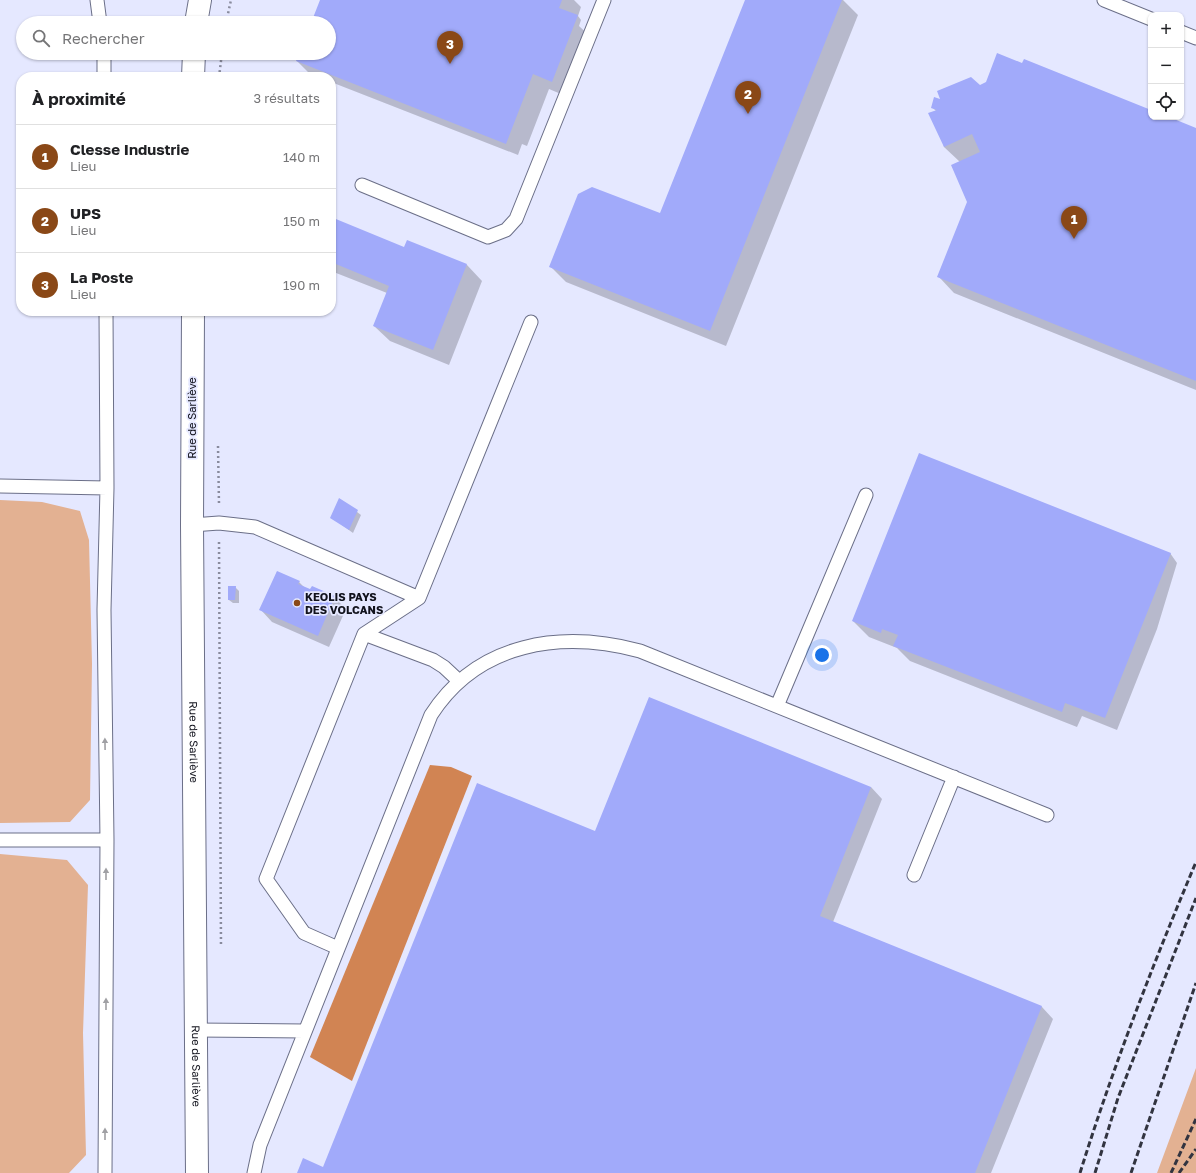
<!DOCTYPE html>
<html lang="fr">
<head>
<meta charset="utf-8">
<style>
  body { margin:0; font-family:"Golos Text",sans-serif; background:#f2f2f2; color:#202124 }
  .controls { position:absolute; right:12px; top:12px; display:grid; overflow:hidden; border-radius:8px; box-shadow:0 1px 3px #0004 }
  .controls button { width:36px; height:36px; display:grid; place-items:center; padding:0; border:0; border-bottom:1px solid #e0e0e0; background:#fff; color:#202124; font:20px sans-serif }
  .you { position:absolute; left:822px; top:655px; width:14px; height:14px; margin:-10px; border:3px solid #fff; border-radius:50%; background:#1a73e8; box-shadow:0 0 0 6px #1a73e833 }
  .badge { display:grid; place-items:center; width:26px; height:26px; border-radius:50%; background:#8a4817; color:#fff; font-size:13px; font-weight:700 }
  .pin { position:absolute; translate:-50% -33px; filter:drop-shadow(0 1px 2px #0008) }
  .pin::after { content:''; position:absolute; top:21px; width:14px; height:12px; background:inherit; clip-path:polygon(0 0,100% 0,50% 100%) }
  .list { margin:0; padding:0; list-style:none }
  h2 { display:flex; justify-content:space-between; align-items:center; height:52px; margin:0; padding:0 16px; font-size:17px }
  h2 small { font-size:13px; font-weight:400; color:#757577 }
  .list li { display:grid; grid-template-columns:26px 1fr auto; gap:12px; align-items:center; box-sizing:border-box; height:64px; padding:0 16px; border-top:1px solid #e0e0e0 }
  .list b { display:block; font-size:15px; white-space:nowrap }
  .list p { margin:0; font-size:13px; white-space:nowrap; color:#757577 }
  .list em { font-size:13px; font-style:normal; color:#757577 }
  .icon { flex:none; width:22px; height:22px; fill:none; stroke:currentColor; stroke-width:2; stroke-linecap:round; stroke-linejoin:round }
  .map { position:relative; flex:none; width:1196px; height:1173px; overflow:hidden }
  .search { position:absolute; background:#fff; box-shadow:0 1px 3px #0004; left:16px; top:16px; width:320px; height:44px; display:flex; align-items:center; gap:10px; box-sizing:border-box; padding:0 14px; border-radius:22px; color:#757577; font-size:15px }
  .panel { position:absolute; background:#fff; box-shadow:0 1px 3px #0004; left:16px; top:72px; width:320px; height:244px; border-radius:16px }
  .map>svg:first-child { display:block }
</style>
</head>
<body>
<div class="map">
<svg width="1196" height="1173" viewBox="0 0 1196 1173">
  <rect width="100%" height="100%" fill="#e5e8ff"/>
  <path fill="#e3b192" d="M0 500 42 502 80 511 89 540 92 664 90 800 70 822 0 823Z
    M0 854 67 860 88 885 83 1033 86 1155 69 1173H0Z
    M1196 1068V1173H1157Z"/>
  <path fill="#d18453" d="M430 765 451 767 472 776 352 1081 310 1057Z"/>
  <path fill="#0003" d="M321 0H574L581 7 578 16 581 20 579 26 591 37 568 97 549 89 527 146 522 144 518 155 331 82V77H320L309 73 297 61 300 53H329V23H312Z
    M746 0H843L858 15 726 346 566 282 550 266 661 215Z
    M979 86 1151 111V117H1167L1196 129V390L954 293 939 277 968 202 960 162 944 147 936 111 932 107 940 100Z
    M331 219 405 249 408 242 467 265 482 281 449 365 390 341 374 326 387 293 331 271Z
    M340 499 361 515 353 533 331 517Z
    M1170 553 1177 563 1157 629 1117 730 1082 716 1077 727 910 661 897 648 869 637 853 621Z
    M277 572 299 582 306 589 334 597 346 609 329 647 272 622 261 610Z
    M235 587 239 591V603H233L229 600Z
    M871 787 882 799 833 922 1042 1007 1053 1019 991 1173H298L324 1168 595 832Z"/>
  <path fill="#a1aafa" d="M320 0H562L559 8 578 15 552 82 533 74 506 144 296 61 299 53H329V23H311Z
    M745 0H842L710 331 549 267 578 194 592 187 660 213Z
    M997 53 1022 63 1024 59 1151 110V117H1169L1196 128V381L937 277 967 202 951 165 980 152 972 134 944 147 928 113 937 110 931 108 934 97 940 99 937 91 971 77 980 85 986 82Z
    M331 217 404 247 407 240 467 264 433 350 373 326 389 286 331 262Z
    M919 453 1171 553 1105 718 1065 703 1062 712 893 646 898 635 882 629 881 633 852 621Z
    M339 498 358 510 349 530 330 518Z
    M277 571 300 581 298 584 310 589 312 586 335 596 318 636 259 610Z
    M228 586H236L235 600H228Z
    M649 697 871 787 820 916 1042 1006 975 1173H297L303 1158 323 1167 477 783 595 831Z"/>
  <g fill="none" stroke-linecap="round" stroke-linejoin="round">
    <g stroke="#6b6f88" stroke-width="15">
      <path id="service" d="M97 0 100 23
        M1104 0 1151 19
        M1181 32 1196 38
        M104 53V77
        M362 185 488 237 506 230 516 219 604 0
        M0 486 107 488
        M192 525 219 523 255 527 419 598
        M364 634 433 660 444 667 459 681
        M777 706 866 495
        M0 840H107
        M914 875 954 777
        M338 948 304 933 266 879 364 634 419 598 531 322
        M195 1030 305 1031
        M105 1173 107 840 104 610 107 488 106 311
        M254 1173 260 1145 431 715C478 642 561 630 640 651L1047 815"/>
    </g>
    <g stroke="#6b6f88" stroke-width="24">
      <g id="minor">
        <path d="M196 23 200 0"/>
        <path d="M193 77 194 53"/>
        <path id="s1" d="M193 311 192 525 197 1173"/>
      </g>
    </g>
    <path stroke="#898b9d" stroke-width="2.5" stroke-dasharray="2 3" stroke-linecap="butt" d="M226 23 231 0
      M219 77 222 53
      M218 446 219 505
      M219 542 221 947"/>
    <use href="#service" stroke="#fff" stroke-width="13"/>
    <use href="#minor" stroke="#fff" stroke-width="22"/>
    <path stroke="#323440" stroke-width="3" stroke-dasharray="6 3" stroke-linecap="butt" d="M1080 1173C1113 1067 1153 964 1196 862
      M1095 1173 1118 1098 1196 898
      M1131 1173 1196 983
      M1171 1173 1196 1119
      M1179 1173 1196 1149"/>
  </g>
  <defs><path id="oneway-solid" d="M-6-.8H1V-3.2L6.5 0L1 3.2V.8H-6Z"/></defs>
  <g fill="#a0a0a4">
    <use href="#oneway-solid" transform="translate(105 744) rotate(-91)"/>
    <use href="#oneway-solid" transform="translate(106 874) rotate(-90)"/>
    <use href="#oneway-solid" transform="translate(106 1004) rotate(-90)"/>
    <use href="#oneway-solid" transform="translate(105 1134) rotate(-90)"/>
  </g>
  <circle fill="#8a4817" stroke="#e5e8ff" stroke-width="1.5" cx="297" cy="603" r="4"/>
  <g text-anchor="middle" stroke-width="3.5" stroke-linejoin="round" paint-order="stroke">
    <g font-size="11" fill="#11121c" stroke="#e5e8ff">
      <text transform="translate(192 418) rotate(-90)" y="4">Rue de Sarliève</text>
      <text dy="4" stroke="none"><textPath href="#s1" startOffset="431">Rue de Sarliève</textPath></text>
      <text dy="4" stroke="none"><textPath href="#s1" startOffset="755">Rue de Sarliève</textPath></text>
    </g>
    <g font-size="11" font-weight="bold" fill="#11121c" stroke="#e5e8ff" text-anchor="start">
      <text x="305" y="601">KEOLIS PAYS<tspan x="305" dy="13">DES VOLCANS</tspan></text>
    </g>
  </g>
</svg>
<div class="controls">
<button>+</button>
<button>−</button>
<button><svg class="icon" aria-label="locate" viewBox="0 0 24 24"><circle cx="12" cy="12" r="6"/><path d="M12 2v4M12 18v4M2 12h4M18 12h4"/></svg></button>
</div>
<div class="you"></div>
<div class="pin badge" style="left:1074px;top:239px">1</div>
<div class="pin badge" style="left:748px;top:114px">2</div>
<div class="pin badge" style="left:450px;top:64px">3</div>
<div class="search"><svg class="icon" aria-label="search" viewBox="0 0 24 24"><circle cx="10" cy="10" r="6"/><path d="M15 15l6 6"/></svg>Rechercher</div>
<section class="panel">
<h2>À proximité<small>3 résultats</small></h2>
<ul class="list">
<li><span class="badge">1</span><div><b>Clesse Industrie</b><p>Lieu</p></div><em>140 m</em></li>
<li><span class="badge">2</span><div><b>UPS</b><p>Lieu</p></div><em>150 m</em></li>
<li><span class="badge">3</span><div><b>La Poste</b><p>Lieu</p></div><em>190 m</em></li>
</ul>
</section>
</div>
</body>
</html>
